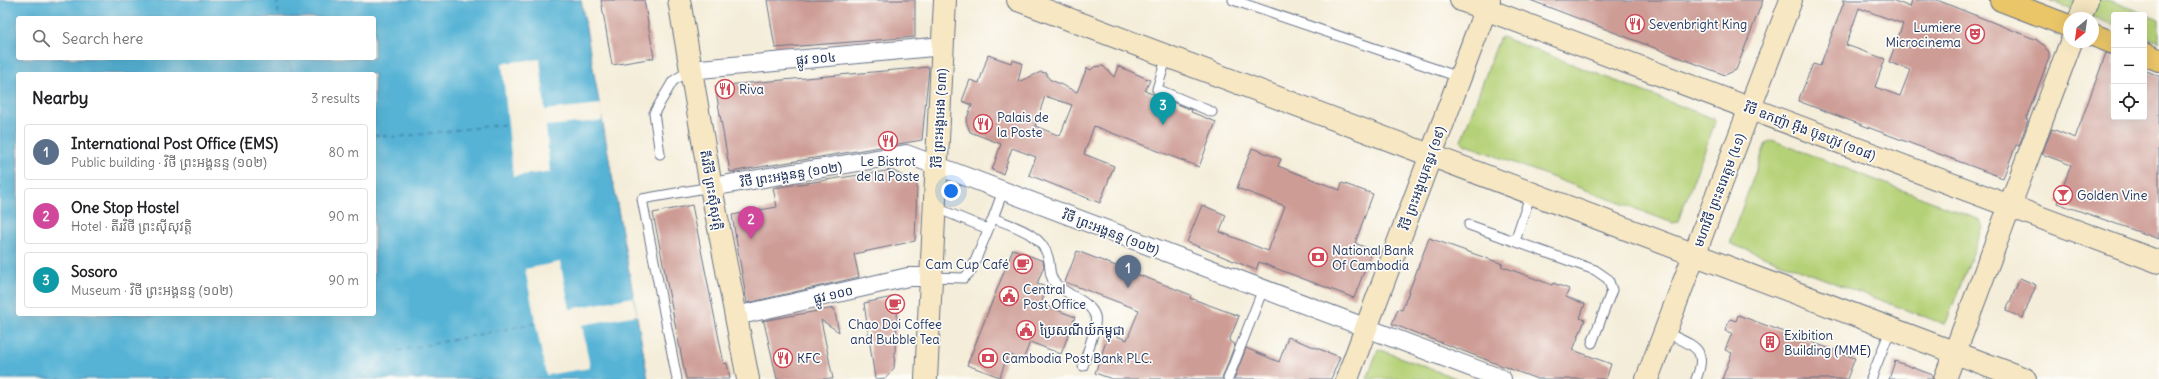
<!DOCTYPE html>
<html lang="en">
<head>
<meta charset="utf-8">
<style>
  body { margin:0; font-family:Delius,"Noto Sans Khmer",sans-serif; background:#f6f6f6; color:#202124 }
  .controls { position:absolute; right:12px; top:12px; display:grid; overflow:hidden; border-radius:4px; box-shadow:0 4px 16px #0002 }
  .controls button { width:36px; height:36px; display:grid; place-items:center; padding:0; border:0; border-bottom:1px solid #e0e0e0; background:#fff; color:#202124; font:20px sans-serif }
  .compass { position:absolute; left:2063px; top:12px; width:36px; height:36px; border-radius:50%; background:#fff; box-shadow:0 4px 16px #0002; rotate:209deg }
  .you { position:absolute; left:951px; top:191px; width:14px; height:14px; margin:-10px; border:3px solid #fff; border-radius:50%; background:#1a73e8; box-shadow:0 0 0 6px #1a73e833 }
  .badge { display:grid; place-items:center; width:26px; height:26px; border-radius:50%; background:#d1495b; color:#fff; font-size:13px; font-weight:700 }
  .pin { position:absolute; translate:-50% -33px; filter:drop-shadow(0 1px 2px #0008) }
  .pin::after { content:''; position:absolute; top:21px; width:14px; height:12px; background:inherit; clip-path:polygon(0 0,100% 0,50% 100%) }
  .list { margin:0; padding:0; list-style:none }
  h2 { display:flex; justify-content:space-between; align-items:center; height:52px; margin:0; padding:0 16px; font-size:17px }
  h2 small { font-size:13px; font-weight:400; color:#757577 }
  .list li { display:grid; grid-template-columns:26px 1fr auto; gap:12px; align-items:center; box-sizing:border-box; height:56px; margin:0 8px 8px; padding:0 8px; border:1px solid #e0e0e0; border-radius:4px }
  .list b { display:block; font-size:15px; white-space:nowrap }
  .list p { margin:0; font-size:13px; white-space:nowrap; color:#757577 }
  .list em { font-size:13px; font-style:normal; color:#757577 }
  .icon { flex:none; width:22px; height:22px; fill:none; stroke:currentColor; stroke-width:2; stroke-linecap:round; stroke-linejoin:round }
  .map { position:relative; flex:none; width:2159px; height:379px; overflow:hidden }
  .search { position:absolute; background:#fff; box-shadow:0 4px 16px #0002; left:16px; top:16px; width:360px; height:44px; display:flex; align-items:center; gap:10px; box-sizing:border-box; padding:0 14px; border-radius:4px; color:#757577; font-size:15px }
  .panel { position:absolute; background:#fff; box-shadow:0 4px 16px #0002; left:16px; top:72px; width:360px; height:244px; border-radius:4px }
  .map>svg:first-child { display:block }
</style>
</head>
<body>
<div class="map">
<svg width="2159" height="379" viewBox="0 0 2159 379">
  <rect width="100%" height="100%" fill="#fdfcf7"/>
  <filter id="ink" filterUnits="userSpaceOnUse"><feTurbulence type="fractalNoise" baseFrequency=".025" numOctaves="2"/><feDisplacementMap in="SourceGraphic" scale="8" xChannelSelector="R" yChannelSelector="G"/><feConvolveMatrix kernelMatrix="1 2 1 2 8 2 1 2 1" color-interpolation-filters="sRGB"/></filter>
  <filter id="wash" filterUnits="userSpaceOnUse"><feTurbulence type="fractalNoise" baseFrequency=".012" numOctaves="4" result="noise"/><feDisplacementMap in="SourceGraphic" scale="16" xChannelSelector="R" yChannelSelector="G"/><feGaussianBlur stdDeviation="0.9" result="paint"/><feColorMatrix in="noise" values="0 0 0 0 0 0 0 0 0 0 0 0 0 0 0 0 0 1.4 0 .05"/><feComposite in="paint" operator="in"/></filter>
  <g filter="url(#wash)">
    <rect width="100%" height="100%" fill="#f4edd9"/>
    <path fill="#b5d177" stroke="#68806a" d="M2047 0H2109L2159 19V42L2144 37V15H2114V25Z
      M1502 37 1714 119 1715 123 1678 221 1673 223 1464 144 1461 141 1499 39Z
      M1772 140 1980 220 1983 227 1946 323 1944 324 1731 244 1730 241 1766 143Z
      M1378 349 1458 379H1367Z"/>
    <path fill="#57b3d5" stroke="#39719a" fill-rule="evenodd" d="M0 0H581L648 379H0ZM18 18H374V58H18ZM18 74H374V314H18Z"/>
    <path fill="#f4edd9" d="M540 59 545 110 601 104 602 121 546 126 550 172 513 176 502 63Z
      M560 262 570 309 633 297 637 315 582 325 590 368 546 375 525 269Z"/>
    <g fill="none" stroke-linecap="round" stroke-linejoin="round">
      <path stroke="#305d88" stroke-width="1" stroke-dasharray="5 4" stroke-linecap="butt" d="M277 0 279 18
        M286 58 293 74
        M374 135 397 137 508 124
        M363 379 397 351 536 323"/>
    </g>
    <g id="blocks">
      <path fill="#cd9c95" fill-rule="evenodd" d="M601 0H644L654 58 612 65Z
        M767 0H915V37L775 48Z
        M1530 0H1763L1736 70 1725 75Z
        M1842 0H1892L1910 7 1912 0H1937L2037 40 2044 46 2049 52V58L2026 119 2028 120 2019 146 2016 145 2003 178 1798 101 1813 64 1820 66 1844 2ZM1859 8 1903 24 1889 62 1910 70 1900 96 1875 87 1885 59 1846 45Z
        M2106 53 2114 55V117H2144V70L2159 76V239L2057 203 2071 165 2042 154 2052 129 2075 138Z
        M988 55 1011 63 1012 60 1022 63 1018 82 1041 72 1046 73 1049 79 1077 92 1087 68 1091 70 1094 67 1103 66 1114 77 1118 66 1150 80 1145 91 1192 110 1191 112 1216 122 1199 167 1094 126 1084 154 1114 166 1100 203 1029 175 1036 157 1012 148 1003 174 992 170 1001 144 970 132 966 121 972 105 962 101 970 80 979 83ZM1045 96 1072 105 1060 136 1035 126Z
        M929 67 922 140 730 172 715 86Z
        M1252 148 1281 159 1278 166 1340 190 1342 183 1373 194 1355 243 1372 250 1354 298 1259 262 1256 270 1187 242 1202 205 1226 215 1220 232 1268 251 1285 206 1237 188Z
        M892 170 917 184 915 241 854 254 859 277 747 303 732 215 777 207 773 188Z
        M692 205 724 364 727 363 730 379H686L653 213Z
        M1429 238 1503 264 1501 266 1552 285 1553 283 1569 289 1566 297 1585 304 1580 318 1585 320 1573 350 1611 364 1606 379H1537L1392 324 1398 309 1402 310Z
        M1013 249 1043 261 1044 266 1037 284 1047 287 1041 304 1075 317 1061 354 1030 342 1023 360 1008 354 1000 377 967 365Z
        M1077 251 1191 295 1190 298 1239 316 1229 341 1235 344 1222 379H1112L1095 373 1109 333 1127 340 1139 310 1065 282Z
        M2020 278 2036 285 2023 318 2006 311Z
        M893 297 898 302 894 368 886 378 875 379 864 303Z
        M834 308 839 332 821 320 833 379H777L764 322 762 321Z
        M1738 315 1855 358 1847 379H1722L1732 353 1725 350 1732 333 1725 331 1730 319 1736 321Z
        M1288 337 1340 357 1331 379H1234L1246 348 1279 362Z
        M1895 361 1933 375V379H1889Z"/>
    </g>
  </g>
  <g filter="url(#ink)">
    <use href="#blocks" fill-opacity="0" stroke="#677289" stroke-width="1"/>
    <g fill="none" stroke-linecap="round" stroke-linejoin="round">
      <g stroke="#677289" stroke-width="11">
        <path id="lane" d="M1233 0 1459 77
          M1167 56 1157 89 1212 112
          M660 154 654 113 673 81 690 70
          M1003 191 993 218C1012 226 1042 233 1048 257 1051 266 1048 275 1055 283 1065 295 1090 300 1095 316 1098 326 1086 355 1083 366
          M934 207 988 229
          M1469 225 1595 270 1608 279 1612 290 1592 343
          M1515 241 1531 193
          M931 277 964 278 971 271 993 218
          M1665 332C1690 345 1710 346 1696 379
          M677 379 642 199 711 187
          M1228 379 1263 289
          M1871 379 1891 328"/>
      </g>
      <g stroke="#677289" stroke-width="20">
        <path id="street" d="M690 70 943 46
          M711 187 906 154 1502 379
          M736 316 908 277H931"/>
      </g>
      <g stroke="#677289" stroke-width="24">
        <path id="secondary" d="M679 0 711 187 748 379
          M1018 0 2025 379
          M1461 0 2159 262
          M2080 18 2087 0
          M926 379 945 0
          M1347 379 1489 0
          M1647 379 1791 0
          M1945 379 2071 42"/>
      </g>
      <g stroke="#677289" stroke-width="24">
        <path id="primary" d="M2001 0 2069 26
          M2093 35 2114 43
          M2144 54 2159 60"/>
      </g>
      <use href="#lane" stroke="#fff" stroke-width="9"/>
      <use href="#street" stroke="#fff" stroke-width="18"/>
      <use href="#secondary" stroke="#f7e8c3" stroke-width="22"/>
      <use href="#primary" stroke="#ebc669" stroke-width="22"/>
    </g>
  </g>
  <defs>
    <g id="restaurant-ring" transform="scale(1)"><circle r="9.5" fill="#fdfcf7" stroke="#d1495b" stroke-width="1.5"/><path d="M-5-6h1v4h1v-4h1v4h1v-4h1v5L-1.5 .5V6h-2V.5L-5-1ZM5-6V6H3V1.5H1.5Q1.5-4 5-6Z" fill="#d1495b"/></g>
    <g id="theatre-ring" transform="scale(1)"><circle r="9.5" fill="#fdfcf7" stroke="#d1495b" stroke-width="1.5"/><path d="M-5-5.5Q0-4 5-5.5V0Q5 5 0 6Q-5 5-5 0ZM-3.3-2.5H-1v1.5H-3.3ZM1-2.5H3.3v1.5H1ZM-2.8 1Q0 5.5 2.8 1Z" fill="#d1495b"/></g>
    <g id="bar-ring" transform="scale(1)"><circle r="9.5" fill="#fdfcf7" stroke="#d1495b" stroke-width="1.5"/><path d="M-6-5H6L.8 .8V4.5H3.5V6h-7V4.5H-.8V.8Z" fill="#d1495b"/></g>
    <g id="bank-ring" transform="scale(1)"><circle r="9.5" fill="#fdfcf7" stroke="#d1495b" stroke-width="1.5"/><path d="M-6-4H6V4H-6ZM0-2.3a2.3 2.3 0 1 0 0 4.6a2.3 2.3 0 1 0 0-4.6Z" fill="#d1495b"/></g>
    <g id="cafe-ring" transform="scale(1)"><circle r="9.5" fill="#fdfcf7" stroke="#d1495b" stroke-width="1.5"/><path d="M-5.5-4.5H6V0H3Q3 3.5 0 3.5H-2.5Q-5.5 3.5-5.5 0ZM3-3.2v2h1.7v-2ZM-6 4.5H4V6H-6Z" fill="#d1495b"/></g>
    <g id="civic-ring" transform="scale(1)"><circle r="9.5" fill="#fdfcf7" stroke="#d1495b" stroke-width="1.5"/><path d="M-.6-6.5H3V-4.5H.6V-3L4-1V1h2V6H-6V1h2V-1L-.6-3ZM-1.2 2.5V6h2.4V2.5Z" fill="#d1495b"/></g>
    <g id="building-ring" transform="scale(1)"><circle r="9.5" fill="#fdfcf7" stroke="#d1495b" stroke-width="1.5"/><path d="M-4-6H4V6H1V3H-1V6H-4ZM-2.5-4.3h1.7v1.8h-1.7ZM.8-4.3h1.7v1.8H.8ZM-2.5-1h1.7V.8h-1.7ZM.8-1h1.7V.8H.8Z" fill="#d1495b"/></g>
  </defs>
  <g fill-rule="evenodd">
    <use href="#restaurant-ring" x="1635" y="24"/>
    <use href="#theatre-ring" x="1975" y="34"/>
    <use href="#restaurant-ring" x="725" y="89"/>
    <use href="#restaurant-ring" x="983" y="124"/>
    <use href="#restaurant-ring" x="888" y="141"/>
    <use href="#bar-ring" x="2063" y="195"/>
    <use href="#bank-ring" x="1318" y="257"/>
    <use href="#cafe-ring" x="1023" y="264"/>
    <use href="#civic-ring" x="1009" y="296"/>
    <use href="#cafe-ring" x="895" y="304"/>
    <use href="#civic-ring" x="1026" y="330"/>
    <use href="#building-ring" x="1770" y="342"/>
    <use href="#restaurant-ring" x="783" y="358"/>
    <use href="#bank-ring" x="988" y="358"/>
  </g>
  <g text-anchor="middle" stroke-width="3.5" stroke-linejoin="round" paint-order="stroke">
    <g font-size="13" fill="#1b2f5e" stroke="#fdfcf7" text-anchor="start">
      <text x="1649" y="29">Sevenbright King</text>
      <text x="1961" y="32" text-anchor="end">Lumiere<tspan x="1961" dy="15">Microcinema</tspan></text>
      <text x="739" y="94">Riva</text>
      <text x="997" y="122">Palais de<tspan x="997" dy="15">la Poste</tspan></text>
      <text x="888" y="166" text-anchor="middle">Le Bistrot<tspan x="888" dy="15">de la Poste</tspan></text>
      <text x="2077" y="200">Golden Vine</text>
      <text x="1332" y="255">National Bank<tspan x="1332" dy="15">Of Cambodia</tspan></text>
      <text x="1009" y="269" text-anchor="end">Cam Cup Café</text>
      <text x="1023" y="294">Central<tspan x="1023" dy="15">Post Office</tspan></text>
      <text x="895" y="329" text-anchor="middle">Chao Doi Coffee<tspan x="895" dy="15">and Bubble Tea</tspan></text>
      <text x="1040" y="335">ប្រៃសណីយ៍កម្ពុជា</text>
      <text x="1784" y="340">Exibition<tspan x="1784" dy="15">Building (MME)</tspan></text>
      <text x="797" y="363">KFC</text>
      <text x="1002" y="363">Cambodia Post Bank PLC.</text>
    </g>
    <g font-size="13" fill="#1b2f5e" stroke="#fdfcf7">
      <text transform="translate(816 58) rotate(-5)" y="5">ផ្លូវ ១០៤</text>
      <text transform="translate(939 118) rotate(-87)" y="5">វិថី ព្រះអង្គអេង (១៣)</text>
      <text transform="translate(1810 131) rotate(21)" y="5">វិថី ឧកញ៉ា អ៊ីង ប៊ុនហ៊ូវ (១០៨)</text>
      <text transform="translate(791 174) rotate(-9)" y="5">វិថី ព្រះអង្គនន្ទ (១០២)</text>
      <text transform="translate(1422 178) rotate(-70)" y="5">វិថី ព្រះអង្គយុគន្ធរ (១៩)</text>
      <text transform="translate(712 190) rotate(80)" y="5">តីរវិថី ព្រះស៊ីសុវត្តិ</text>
      <text transform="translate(1719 190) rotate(-69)" y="5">មហាវិថី ព្រះនរោត្តម (៤១)</text>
      <text transform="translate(1111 232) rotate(21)" y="5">វិថី ព្រះអង្គនន្ទ (១០២)</text>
      <text transform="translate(833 294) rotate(-13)" y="5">ផ្លូវ ១០០</text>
    </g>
  </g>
</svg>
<div class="controls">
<button>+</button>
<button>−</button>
<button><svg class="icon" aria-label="locate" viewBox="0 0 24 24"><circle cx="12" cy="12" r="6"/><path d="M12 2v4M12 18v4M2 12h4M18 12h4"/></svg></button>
</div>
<svg class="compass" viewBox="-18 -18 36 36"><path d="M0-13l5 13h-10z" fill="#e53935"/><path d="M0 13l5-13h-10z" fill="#757577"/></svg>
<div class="you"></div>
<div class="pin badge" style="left:1128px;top:288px;background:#5c6f8a">1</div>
<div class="pin badge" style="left:751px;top:239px;background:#d1479c">2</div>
<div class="pin badge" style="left:1163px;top:125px;background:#0f9aa8">3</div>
<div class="search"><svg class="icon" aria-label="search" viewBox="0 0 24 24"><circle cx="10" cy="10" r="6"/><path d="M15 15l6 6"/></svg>Search here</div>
<section class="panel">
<h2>Nearby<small>3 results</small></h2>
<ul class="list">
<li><span class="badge" style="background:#5c6f8a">1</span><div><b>International Post Office (EMS)</b><p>Public building · វិថី ព្រះអង្គនន្ទ (១០២)</p></div><em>80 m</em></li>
<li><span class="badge" style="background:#d1479c">2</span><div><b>One Stop Hostel</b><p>Hotel · តីរវិថី ព្រះស៊ីសុវត្តិ</p></div><em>90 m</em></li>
<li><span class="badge" style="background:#0f9aa8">3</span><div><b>Sosoro</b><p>Museum · វិថី ព្រះអង្គនន្ទ (១០២)</p></div><em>90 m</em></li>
</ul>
</section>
</div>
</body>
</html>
